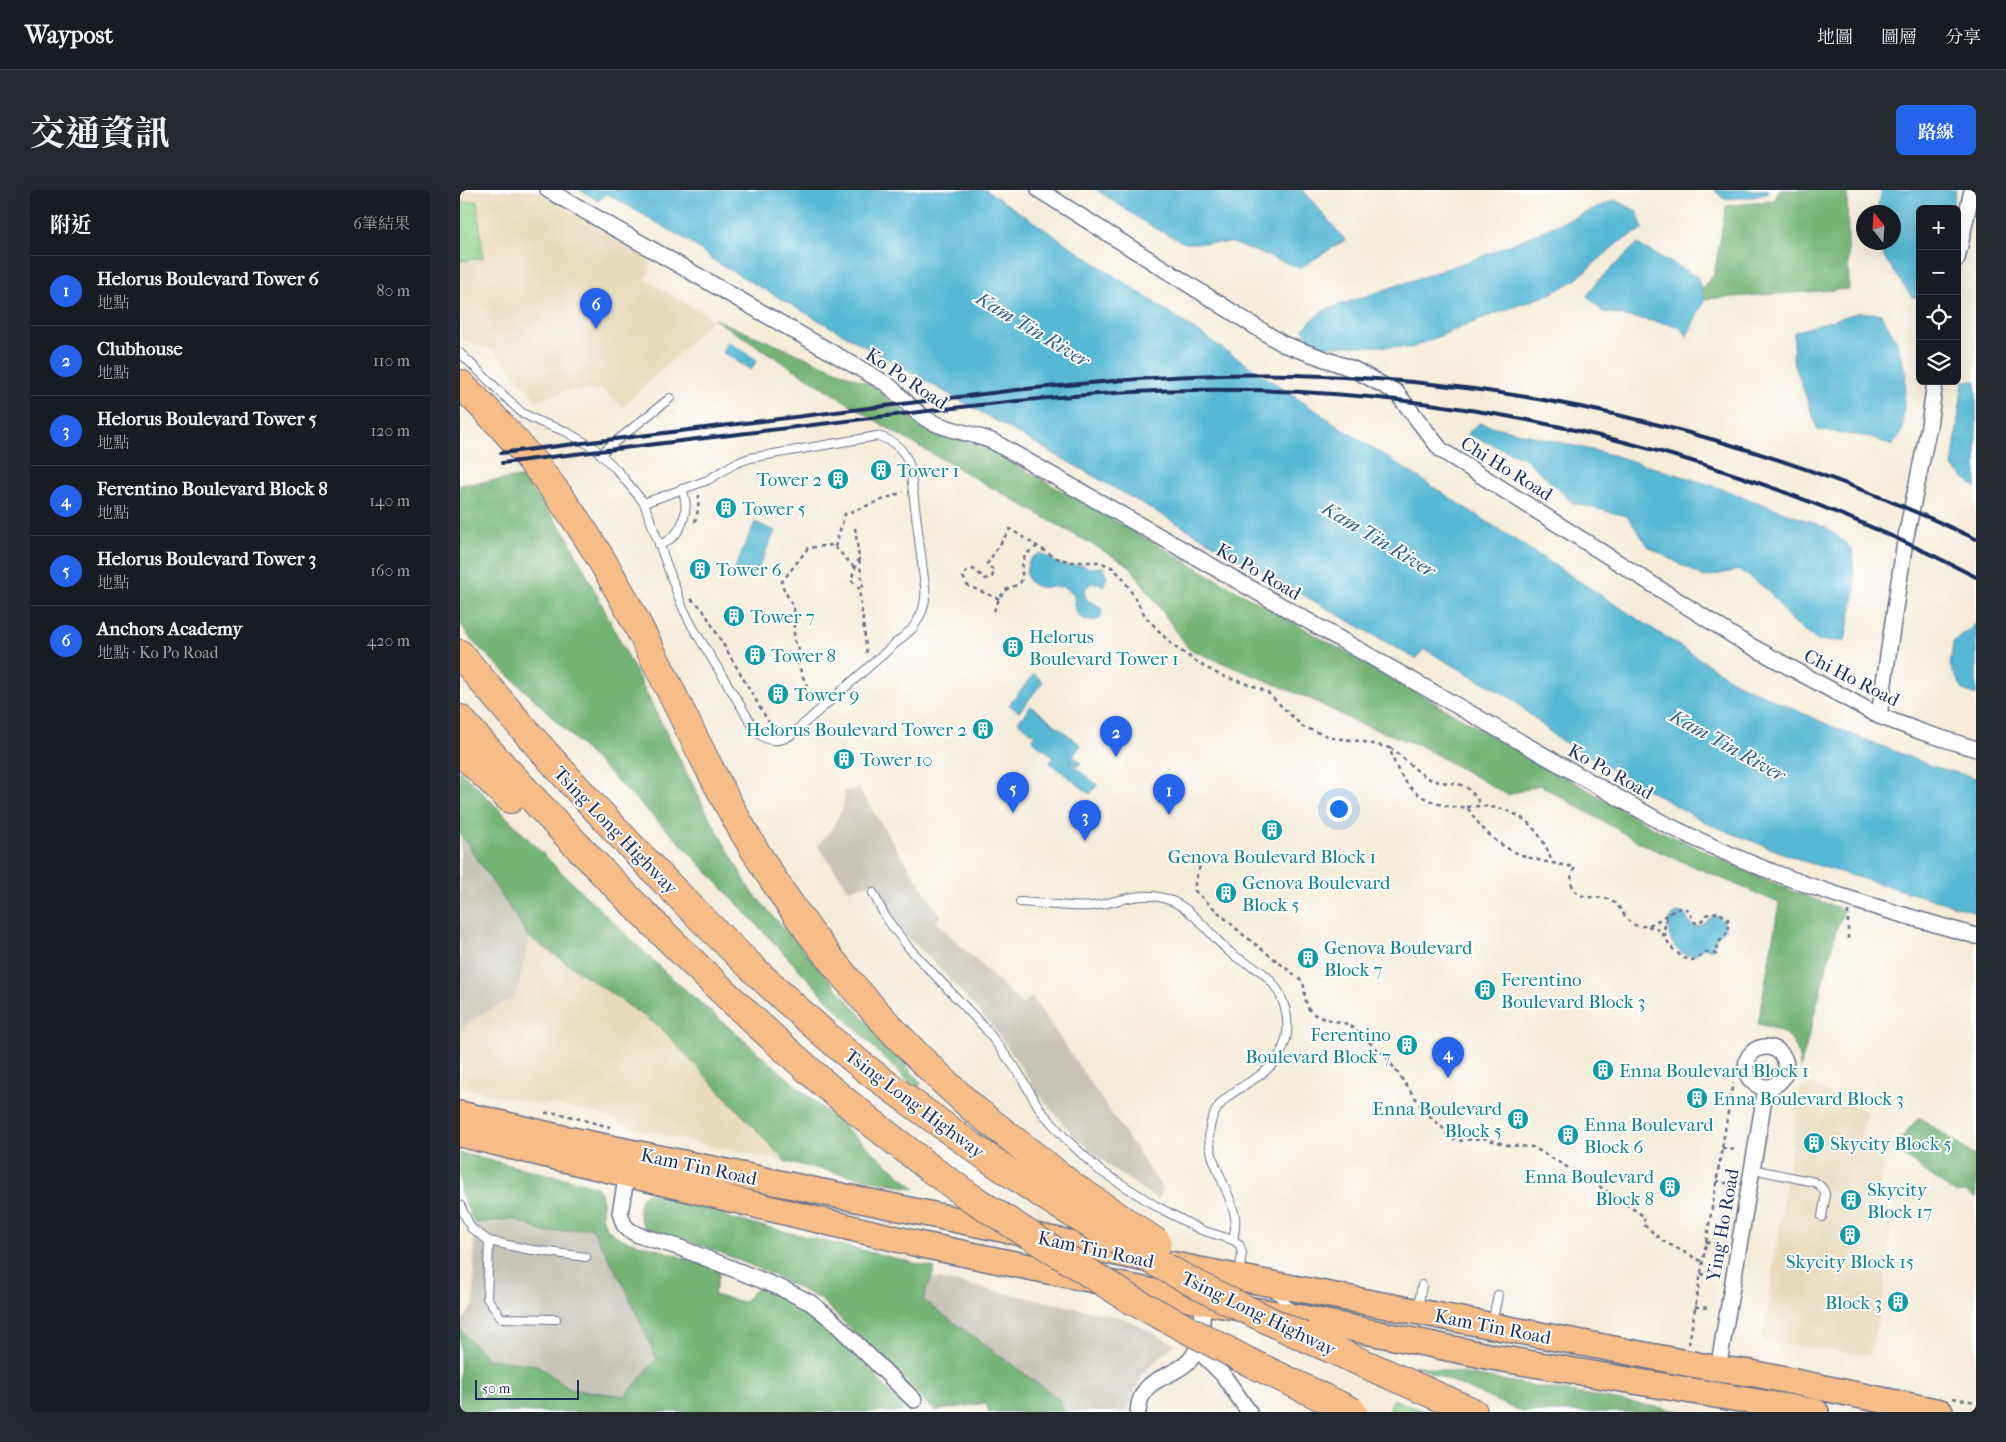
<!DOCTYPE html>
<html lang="zh-TW">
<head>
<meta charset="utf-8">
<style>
  body { margin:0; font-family:"IM FELL French Canon","Noto Serif TC",serif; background:#242831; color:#f1f3f6 }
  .controls { position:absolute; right:15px; top:15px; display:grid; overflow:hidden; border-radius:8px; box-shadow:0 5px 20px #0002 }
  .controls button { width:45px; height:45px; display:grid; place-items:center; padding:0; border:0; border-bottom:1px solid #363941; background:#171b24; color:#f1f3f6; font:25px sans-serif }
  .compass { position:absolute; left:1396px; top:15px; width:45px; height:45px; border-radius:50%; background:#171b24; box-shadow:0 5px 20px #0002; rotate:343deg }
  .scale { position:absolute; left:15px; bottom:12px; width:104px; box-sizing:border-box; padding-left:5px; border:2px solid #1b2f5e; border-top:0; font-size:14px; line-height:18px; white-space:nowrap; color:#1b2f5e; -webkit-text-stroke:4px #fff; paint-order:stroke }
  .you { position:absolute; left:878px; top:618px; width:18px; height:18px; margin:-12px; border:4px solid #fff; border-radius:50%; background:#1a73e8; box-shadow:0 0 0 8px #1a73e833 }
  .badge { display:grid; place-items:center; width:32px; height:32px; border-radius:50%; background:#2563eb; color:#fff; font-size:16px; font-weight:700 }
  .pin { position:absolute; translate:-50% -41px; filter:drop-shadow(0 1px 2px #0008) }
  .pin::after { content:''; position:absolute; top:26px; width:18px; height:15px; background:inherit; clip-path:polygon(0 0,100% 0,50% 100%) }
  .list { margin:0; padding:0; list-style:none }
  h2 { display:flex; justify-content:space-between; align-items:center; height:65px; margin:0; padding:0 20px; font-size:21px }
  h2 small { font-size:16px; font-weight:400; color:#9ea1a6 }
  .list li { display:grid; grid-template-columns:32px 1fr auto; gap:15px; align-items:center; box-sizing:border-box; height:70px; padding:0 20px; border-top:1px solid #363941 }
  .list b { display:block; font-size:19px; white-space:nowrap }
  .list p { margin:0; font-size:16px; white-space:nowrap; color:#9ea1a6 }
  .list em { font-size:16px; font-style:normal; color:#9ea1a6 }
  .icon { flex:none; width:28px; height:28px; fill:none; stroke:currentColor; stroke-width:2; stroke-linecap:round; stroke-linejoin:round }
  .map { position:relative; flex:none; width:1516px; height:1222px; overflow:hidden; border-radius:8px }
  header { display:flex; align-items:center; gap:30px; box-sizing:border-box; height:70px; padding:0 25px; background:#171b24; border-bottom:1px solid #363941 }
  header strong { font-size:24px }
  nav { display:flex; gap:28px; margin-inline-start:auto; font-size:18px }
  .intro { display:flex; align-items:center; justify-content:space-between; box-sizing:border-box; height:120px; padding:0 30px }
  h1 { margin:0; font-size:35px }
  .button { padding:12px 22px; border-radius:8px; background:#2563eb; color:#fff; font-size:18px; font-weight:700 }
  main { display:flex; gap:30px; padding:0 30px }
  aside { flex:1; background:#171b24; border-radius:8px; box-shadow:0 5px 20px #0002 }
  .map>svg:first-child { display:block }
</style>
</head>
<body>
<header>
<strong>Waypost</strong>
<nav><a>地圖</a><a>圖層</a><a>分享</a></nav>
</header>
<div class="intro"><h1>交通資訊</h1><a class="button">路線</a></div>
<main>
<aside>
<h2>附近<small>6筆結果</small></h2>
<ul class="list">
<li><span class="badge">1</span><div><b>Helorus Boulevard Tower 6</b><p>地點</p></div><em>80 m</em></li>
<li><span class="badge">2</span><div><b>Clubhouse</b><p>地點</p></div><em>110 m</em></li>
<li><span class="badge">3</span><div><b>Helorus Boulevard Tower 5</b><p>地點</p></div><em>120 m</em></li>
<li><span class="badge">4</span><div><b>Ferentino Boulevard Block 8</b><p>地點</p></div><em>140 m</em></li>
<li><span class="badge">5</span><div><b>Helorus Boulevard Tower 3</b><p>地點</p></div><em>160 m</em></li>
<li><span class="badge">6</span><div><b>Anchors Academy</b><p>地點 · Ko Po Road</p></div><em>420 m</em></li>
</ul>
</aside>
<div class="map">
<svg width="1516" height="1222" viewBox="0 0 1516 1222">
  <rect width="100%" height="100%" fill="#fff"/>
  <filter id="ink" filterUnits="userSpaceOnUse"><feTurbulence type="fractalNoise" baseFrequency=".02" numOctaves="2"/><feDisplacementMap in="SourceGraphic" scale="10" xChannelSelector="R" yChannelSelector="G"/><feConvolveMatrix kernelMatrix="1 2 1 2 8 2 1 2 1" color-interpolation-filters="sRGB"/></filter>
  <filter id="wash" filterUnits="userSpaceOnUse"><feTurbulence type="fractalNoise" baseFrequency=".0096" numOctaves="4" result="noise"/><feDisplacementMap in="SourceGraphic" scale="20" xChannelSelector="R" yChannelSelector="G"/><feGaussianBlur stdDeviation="1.12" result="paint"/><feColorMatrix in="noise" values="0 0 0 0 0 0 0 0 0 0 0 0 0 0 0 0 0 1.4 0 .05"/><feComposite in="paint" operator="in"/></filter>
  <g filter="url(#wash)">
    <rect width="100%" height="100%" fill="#f5ecda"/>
    <path fill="#e7daba" d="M0 0H73L186 64 191 78 185 90 254 129 163 217 141 199 106 201 76 210 35 161 0 149Z
      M69 747 201 838 326 972 178 940 146 926 93 914H76L0 897V841L16 827 53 808 59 797Z
      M1351 894 1407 922 1400 949 1427 956 1415 1023 1432 1026 1424 1105 1410 1165 1302 1152 1340 899Z"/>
    <path fill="#c8c4b8" d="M399 599 481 728 475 731 562 814 572 807 703 999 698 1010 653 979 614 946 584 911 534 838 472 770 445 745 428 722 412 693 389 700 358 656 371 639 383 618 385 601Z
      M0 643 69 747 59 797 53 808 16 827 0 841Z
      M52 1029 87 1043 131 1037 164 1095 197 1169 165 1206 110 1199 77 1175 27 1169 0 1139V1133L14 1115V1033Z
      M470 1087 663 1128 715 1154 682 1184 667 1220 663 1222H603L598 1209 463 1110Z"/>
    <path fill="#90d28b" stroke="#568074" d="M17 11 23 68 0 71V13Z
      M933 1209 965 1222H929Z"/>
    <path fill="#74b477" stroke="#48726a" d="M1320 0H1387L1389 99 1229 110 1254 85 1266 16 1314 11Z
      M254 129 414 196C433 208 445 227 464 237 485 249 509 250 530 260L1198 640 1332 701 1385 720 1377 737 1340 879C1340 849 1324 840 1298 834L1319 713 1184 655 1080 595 1048 605 959 555 898 533 846 507 729 459 670 376 437 244Z
      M62 287 106 344 246 621 290 700 461 893 457 901 377 820 222 655 74 509 12 451 0 433V295Z
      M0 580 99 680 206 783 456 999 326 972 201 838 69 747 0 643Z
      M1459 927 1516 967V1008L1506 1002 1495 1003 1433 958Z
      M0 963 136 996C149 1007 136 1026 148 1039 160 1052 178 1053 194 1058 216 1065 238 1073 260 1081L254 1105 283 1112 297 1098C318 1106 341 1114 359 1128 390 1153 415 1187 442 1216V1222H0V1139L27 1169 77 1175 110 1199 165 1206 197 1169 164 1095 131 1037 87 1043 52 1029 14 1033 0 1001Z
      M189 1002 260 1020 269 1028 475 1078 463 1110 599 1209 603 1222H529L526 1213 475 1221 360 1109 307 1082 247 1057 185 1038C178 1028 177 1018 182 1007Z
      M954 1175 1225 1222H1062Z"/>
    <path fill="#56b8d4" stroke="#387499" d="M120 0H526L880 237 1277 493 1373 537 1472 576 1516 588V722L1346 672 1248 634 1097 548 1051 508 964 459 956 469 256 72 230 52 146 3 139 11Z
      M637 0H843L885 50 840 78 773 53H725L689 35Z
      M1254 0H1309L1307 3 1294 7 1264 9Z
      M1422 0H1496L1492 19H1460V107H1452L1424 67 1419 53 1434 52V22H1416Z
      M1155 10 1177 21 1183 39 1159 52 1114 91 1090 104 1026 127 951 158 916 156H852L843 139 862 121 1021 67Z
      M1177 54 1237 87 1245 109 1227 146 1219 136 1143 122 1127 106 1138 91Z
      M1400 122 1421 124 1436 150 1446 185 1442 241 1432 256 1411 247 1358 240 1333 170 1334 142Z
      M268 152 297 170 291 180 262 162Z
      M1503 191H1516V298L1492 277Z
      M1019 233 1156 266 1251 295 1367 338 1392 359 1395 401 1385 451H1357L1330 429 1309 401 1279 380 1244 387 1189 357 1167 326 1113 313 1066 269 1007 244Z
      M295 332 315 341 294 388 274 380Z
      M580 363 599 374 607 376 622 375 630 378 643 377 647 387 643 396 639 393H632C624 397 623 403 627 410L639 416 642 420 640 429 631 431 621 428 615 420 614 406 605 397C593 395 564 405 567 378 568 370 573 366 580 363Z
      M1516 434V505L1503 500 1490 476 1493 452Z
      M574 484 583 492 559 522 549 515Z
      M571 516 621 555 613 566 621 573 617 576 610 571 609 572 637 595 630 604 590 573 594 567 572 550 575 545 558 532Z
      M1219 722 1225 724 1229 733 1235 737 1243 735 1253 726H1257L1264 731 1265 740 1256 748 1253 760 1244 758C1220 784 1193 731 1219 722Z"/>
  </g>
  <g filter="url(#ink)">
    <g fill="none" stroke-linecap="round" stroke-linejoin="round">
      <g stroke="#677189" stroke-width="10">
        <path id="lane" d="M0 163 62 223 80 232 105 241 134 258 156 279 184 313
          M417 246C434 250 445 260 450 277L465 397C467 413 462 426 452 439L331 545C319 553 306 552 296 541L232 436 222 416 184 313 248 290 274 274 290 268Z
          M140 264 210 208
          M199 355C222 347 231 321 222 299
          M413 703 426 728 449 758 525 838 558 882 581 921 605 948 639 980 696 1016 741 1040 773 1050 779 1054 782 1063 779 1085
          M560 712C582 713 611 718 632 716 654 713 677 702 699 707 732 713 748 745 772 764 782 772 795 776 804 784 825 802 834 835 822 860 806 896 757 895 750 937 744 968 770 997 775 1027 776 1035 775 1042 773 1050
          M1292 979 1354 992C1371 1000 1364 1010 1362 1027
          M0 1015 11 1038 29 1051 66 1059 126 1067
          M29 1051 27 1108 41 1128 96 1129
          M813 1101 832 1119
          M958 1118 962 1095
          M1032 1133 1038 1105"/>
      </g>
      <g stroke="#677189" stroke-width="18">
        <path id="street" d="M88 0 427 194C441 206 452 221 468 230 488 241 513 243 534 252L1201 632C1238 650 1275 668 1313 682 1379 708 1448 726 1516 746
          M579 0 823 154 893 179 936 202 981 260 1280 450 1419 526 1462 542 1516 559
          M1497 69 1512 0
          M1419 526 1445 351 1469 236 1475 191
          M1286 877a20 20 0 1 1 40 0a20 20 0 1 1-40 0Z
          M167 984 160 1023 164 1035 169 1040 178 1045 218 1057 321 1098 351 1113 371 1129 454 1210
          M737 1159 763 1185 789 1222
          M1258 1179 1306 898
          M678 1222C681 1185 709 1191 729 1171 743 1157 741 1130 744 1112"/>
      </g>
      <g stroke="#677189" stroke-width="28">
        <path id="primary" d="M0 924 102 948 739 1080 1258 1179 1291 1183 1480 1222
          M0 944 458 1054 564 1076 744 1112 842 1128 1032 1167 1356 1222"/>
      </g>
      <g stroke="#677189" stroke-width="30">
        <path id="highway" d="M0 194C55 246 102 304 141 369 194 458 233 555 285 644 348 752 422 837 515 920
          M0 464C76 556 156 643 240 727 288 775 338 822 390 866 424 894 461 919 496 945
          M0 529C114 656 233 779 361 891 397 922 434 950 471 979
          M0 561 50 609
          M842 1146 1013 1222"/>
      </g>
      <path stroke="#677189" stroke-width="2.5" stroke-dasharray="4 4" stroke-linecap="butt" d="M235 332 238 320 239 305
        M395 338 403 398H400
        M375 357 385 324 443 302
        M399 368 391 390 399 398 407 465
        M231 409 242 418 308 531 314 537H322
        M539 409 508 396 503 387 507 381 513 379 526 389 532 387 534 381 527 374 550 339 596 368 612 372H640L653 378 663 388 686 427 712 455 743 476 760 485 799 498 808 503 843 537 873 548 900 551 930 558C939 597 967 619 1007 617 1036 663 1065 669 1115 677 1112 683 1110 688 1112 695 1118 714 1139 703 1152 711 1164 718 1164 734 1179 736 1197 739 1215 711 1228 720 1232 724 1231 730 1236 733L1241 732 1246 725 1258 722 1268 729 1269 741 1258 753 1256 764 1246 762 1234 770C1226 770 1222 767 1216 762 1204 751 1201 738 1209 723
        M534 421C537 414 541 402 549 398 552 396 557 396 560 393 567 384 552 369 578 356
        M353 512 336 469 340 462 334 450V419L321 393 348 358 373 355 395 378
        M930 558C943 566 953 579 966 587 990 600 1003 582 1021 616
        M1007 617C1050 612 1080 632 1092 673
        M742 669 735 693V701L781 743 840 789C847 797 843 803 846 812 851 833 877 828 891 836L927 868 966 923 982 937 989 947 999 951 1023 948 1047 955 1073 957 1139 996 1185 1027 1183 1034 1203 1051 1243 1072
        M1388 721V752
        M1188 736 1197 739 1204 746
        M85 923H97L150 937
        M1262 958 1277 960
        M1256 991 1271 994
        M1246 1052 1260 1054
        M1241 1084 1254 1086
        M1235 1117 1249 1118
        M1229 1154 1273 893
        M1493 1208 1516 1212"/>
      <use href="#lane" stroke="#fff" stroke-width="8"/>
      <use href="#street" stroke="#fff" stroke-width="15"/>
      <use href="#primary" stroke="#f7bd88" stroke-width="25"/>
      <use href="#highway" stroke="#f7bd88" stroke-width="28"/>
      <path stroke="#1b2f5e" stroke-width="4" d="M41 263 556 200C648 191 740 182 833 185 1070 190 1302 248 1516 349
        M42 273C162 258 283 243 403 229 531 213 659 197 788 200 1041 205 1291 270 1516 387"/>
      <g stroke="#677189" stroke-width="30" stroke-linecap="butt">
        <path id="highway-bridge" d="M515 920 615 998 697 1053
          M496 945C603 1023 721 1091 842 1146
          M471 979 513 1009 670 1109 787 1171 893 1222"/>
      </g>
      <use href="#highway-bridge" stroke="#f7bd88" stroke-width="28"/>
    </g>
  </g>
  <defs>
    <g id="building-disc" transform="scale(1.125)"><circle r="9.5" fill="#0f9aa8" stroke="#fff"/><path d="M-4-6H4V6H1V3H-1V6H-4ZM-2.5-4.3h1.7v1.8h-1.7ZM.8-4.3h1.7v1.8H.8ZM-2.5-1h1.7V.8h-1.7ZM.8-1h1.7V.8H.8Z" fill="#fff"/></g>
  </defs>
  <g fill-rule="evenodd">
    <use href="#building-disc" x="421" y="280"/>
    <use href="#building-disc" x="378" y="289"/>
    <use href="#building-disc" x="266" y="318"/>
    <use href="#building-disc" x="240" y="379"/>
    <use href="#building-disc" x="274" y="426"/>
    <use href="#building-disc" x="553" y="457"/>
    <use href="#building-disc" x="295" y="465"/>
    <use href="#building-disc" x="318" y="504"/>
    <use href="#building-disc" x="523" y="539"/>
    <use href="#building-disc" x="384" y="569"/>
    <use href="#building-disc" x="812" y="640"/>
    <use href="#building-disc" x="766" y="703"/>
    <use href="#building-disc" x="848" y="768"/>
    <use href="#building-disc" x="1025" y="800"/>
    <use href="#building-disc" x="947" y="855"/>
    <use href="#building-disc" x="1143" y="880"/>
    <use href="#building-disc" x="1237" y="908"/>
    <use href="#building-disc" x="1058" y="929"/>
    <use href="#building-disc" x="1108" y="945"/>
    <use href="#building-disc" x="1354" y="953"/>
    <use href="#building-disc" x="1210" y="997"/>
    <use href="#building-disc" x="1391" y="1010"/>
    <use href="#building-disc" x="1390" y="1045"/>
    <use href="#building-disc" x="1438" y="1112"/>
  </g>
  <g text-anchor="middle" stroke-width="4" stroke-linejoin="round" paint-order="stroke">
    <g font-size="19" fill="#1b2f5e" stroke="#fff">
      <text transform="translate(447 188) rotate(34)" y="7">Ko Po Road</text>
      <text transform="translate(1047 278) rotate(32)" y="7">Chi Ho Road</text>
      <text transform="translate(799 381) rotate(30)" y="7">Ko Po Road</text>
      <text transform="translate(1392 487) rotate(27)" y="7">Chi Ho Road</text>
      <text transform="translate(1151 581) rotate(29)" y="7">Ko Po Road</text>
      <text transform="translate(156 640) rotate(46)" y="7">Tsing Long Highway</text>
      <text transform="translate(455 913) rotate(37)" y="7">Tsing Long Highway</text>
      <text transform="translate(239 976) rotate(12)" y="7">Kam Tin Road</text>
      <text transform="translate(1262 1035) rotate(-80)" y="7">Ying Ho Road</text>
      <text transform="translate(636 1059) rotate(12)" y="7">Kam Tin Road</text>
      <text transform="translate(799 1123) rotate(26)" y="7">Tsing Long Highway</text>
      <text transform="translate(1033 1136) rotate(11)" y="7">Kam Tin Road</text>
    </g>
    <g font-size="19" fill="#0d838f" stroke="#fff" text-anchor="start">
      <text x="437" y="287">Tower 1</text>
      <text x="362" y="296" text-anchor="end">Tower 2</text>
      <text x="282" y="325">Tower 5</text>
      <text x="256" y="386">Tower 6</text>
      <text x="290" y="433">Tower 7</text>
      <text x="569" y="453">Helorus<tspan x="569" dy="22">Boulevard Tower 1</tspan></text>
      <text x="311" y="472">Tower 8</text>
      <text x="334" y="511">Tower 9</text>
      <text x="507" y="546" text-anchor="end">Helorus Boulevard Tower 2</text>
      <text x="400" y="576">Tower 10</text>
      <text x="812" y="673" text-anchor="middle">Genova Boulevard Block 1</text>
      <text x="782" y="699">Genova Boulevard<tspan x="782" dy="22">Block 5</tspan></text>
      <text x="864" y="764">Genova Boulevard<tspan x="864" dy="22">Block 7</tspan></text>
      <text x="1041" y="796">Ferentino<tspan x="1041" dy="22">Boulevard Block 3</tspan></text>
      <text x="931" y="851" text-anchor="end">Ferentino<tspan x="931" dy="22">Boulevard Block 7</tspan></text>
      <text x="1159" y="887">Enna Boulevard Block 1</text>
      <text x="1253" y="915">Enna Boulevard Block 3</text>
      <text x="1042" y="925" text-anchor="end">Enna Boulevard<tspan x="1042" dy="22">Block 5</tspan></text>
      <text x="1124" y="941">Enna Boulevard<tspan x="1124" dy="22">Block 6</tspan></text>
      <text x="1370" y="960">Skycity Block 5</text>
      <text x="1194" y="993" text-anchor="end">Enna Boulevard<tspan x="1194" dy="22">Block 8</tspan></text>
      <text x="1407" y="1006">Skycity<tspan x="1407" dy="22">Block 17</tspan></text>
      <text x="1390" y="1078" text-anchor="middle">Skycity Block 15</text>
      <text x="1422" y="1119" text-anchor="end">Block 3</text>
    </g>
    <g font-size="20" font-style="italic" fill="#305f87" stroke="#fff">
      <text transform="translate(573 139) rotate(31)" y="7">Kam Tin River</text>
      <text transform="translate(919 349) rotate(31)" y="7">Kam Tin River</text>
      <text transform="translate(1268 555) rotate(29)" y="7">Kam Tin River</text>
    </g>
  </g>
</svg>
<div class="controls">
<button>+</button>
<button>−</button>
<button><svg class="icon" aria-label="locate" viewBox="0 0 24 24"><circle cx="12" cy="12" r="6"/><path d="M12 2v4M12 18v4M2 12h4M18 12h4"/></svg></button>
<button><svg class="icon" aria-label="layers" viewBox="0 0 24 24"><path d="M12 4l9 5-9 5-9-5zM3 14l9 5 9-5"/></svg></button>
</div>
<svg class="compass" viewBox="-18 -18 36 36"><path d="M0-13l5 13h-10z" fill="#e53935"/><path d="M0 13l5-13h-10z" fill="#9ea1a6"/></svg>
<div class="scale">50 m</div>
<div class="you"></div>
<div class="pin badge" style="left:709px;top:625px">1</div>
<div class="pin badge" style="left:656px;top:567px">2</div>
<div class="pin badge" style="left:625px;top:651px">3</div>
<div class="pin badge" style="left:988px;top:888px">4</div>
<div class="pin badge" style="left:553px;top:623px">5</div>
<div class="pin badge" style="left:136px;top:139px">6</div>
</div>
</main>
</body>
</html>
